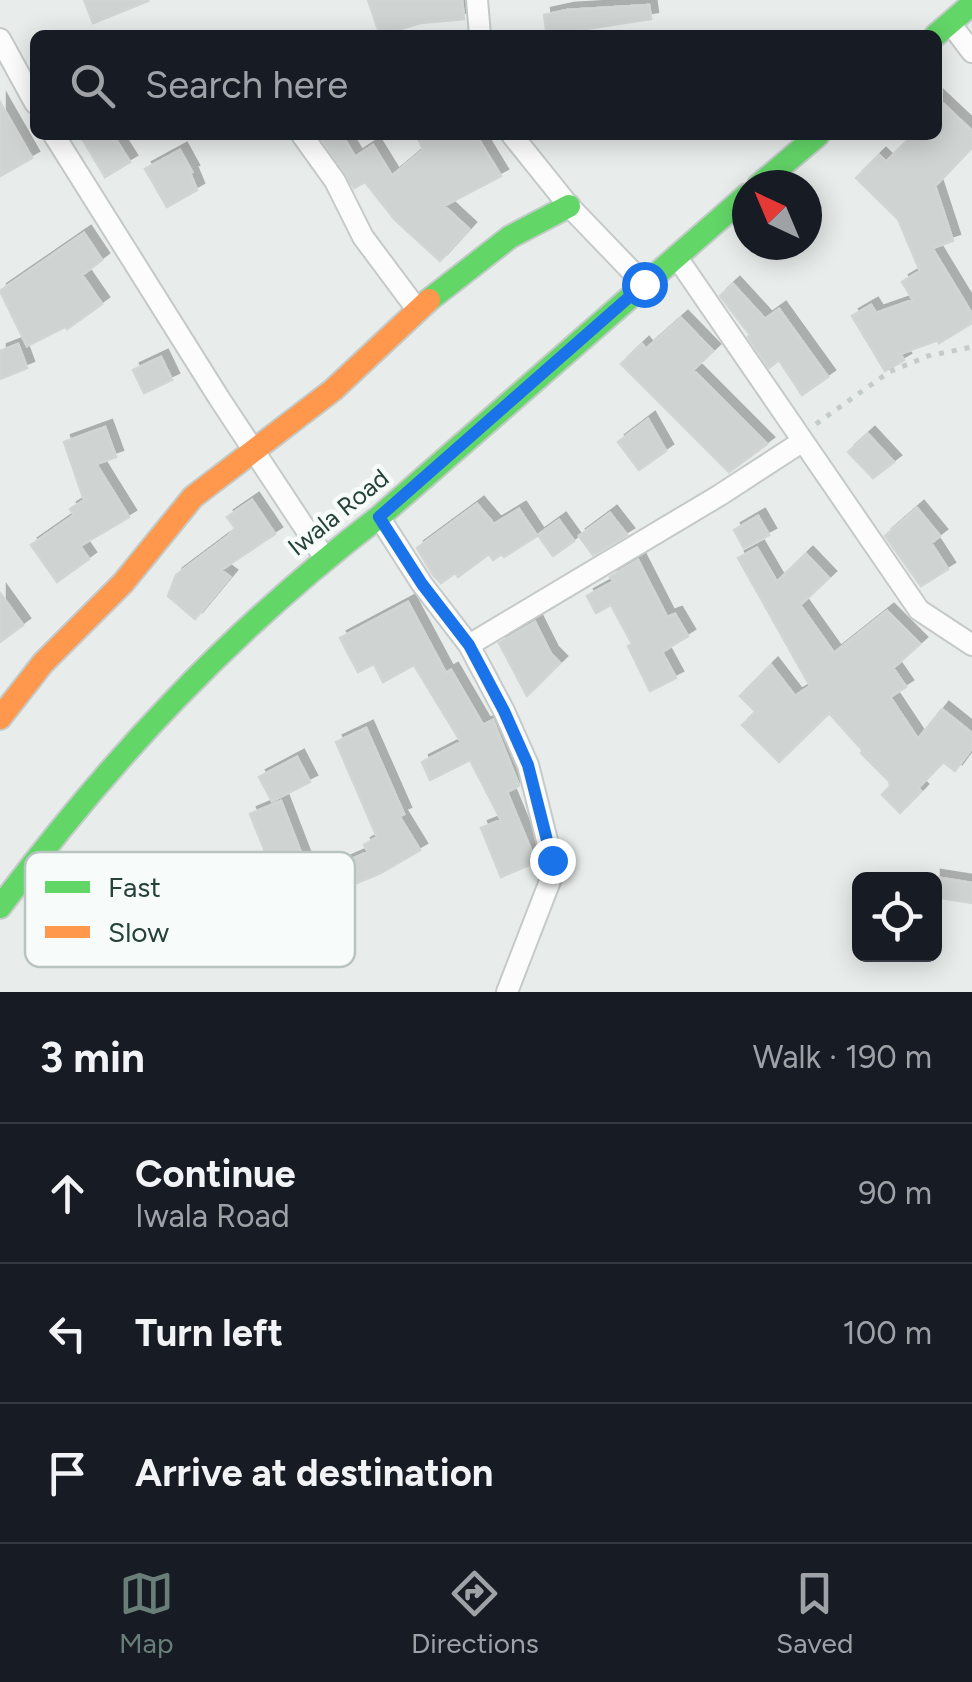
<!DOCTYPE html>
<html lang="en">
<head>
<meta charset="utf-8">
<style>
  body { margin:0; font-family:Figtree,sans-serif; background:#20242c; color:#f1f3f6 }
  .controls { position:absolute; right:30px; bottom:30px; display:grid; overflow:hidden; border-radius:15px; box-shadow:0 5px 25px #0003 }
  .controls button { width:90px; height:90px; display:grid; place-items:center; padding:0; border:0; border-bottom:2px solid #363941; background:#171b24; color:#f1f3f6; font:50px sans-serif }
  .compass { position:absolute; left:732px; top:170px; width:90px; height:90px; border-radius:50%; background:#171b24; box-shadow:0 5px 25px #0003; rotate:316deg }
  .stop { position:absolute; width:30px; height:30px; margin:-22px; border:8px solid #1a73e8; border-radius:50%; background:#fff }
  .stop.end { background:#1a73e8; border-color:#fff; box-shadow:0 2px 10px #0008 }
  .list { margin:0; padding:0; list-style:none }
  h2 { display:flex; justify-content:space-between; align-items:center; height:130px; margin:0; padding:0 40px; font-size:42px }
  h2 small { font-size:32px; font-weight:400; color:#9ea1a6 }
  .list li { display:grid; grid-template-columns:65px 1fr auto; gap:30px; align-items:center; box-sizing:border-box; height:140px; padding:0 40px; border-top:2px solid #363941 }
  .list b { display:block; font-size:38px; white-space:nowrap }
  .list p { margin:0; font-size:32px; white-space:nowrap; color:#9ea1a6 }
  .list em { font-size:32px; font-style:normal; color:#9ea1a6 }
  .icon { flex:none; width:55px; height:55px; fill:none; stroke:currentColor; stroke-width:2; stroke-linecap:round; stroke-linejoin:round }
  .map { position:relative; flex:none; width:972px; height:992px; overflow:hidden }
  .search { position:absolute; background:#171b24; box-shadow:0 5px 25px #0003; left:30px; right:30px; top:30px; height:110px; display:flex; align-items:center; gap:25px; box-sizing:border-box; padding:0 35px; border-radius:15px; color:#9ea1a6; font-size:38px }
  .sheet { height:550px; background:#171b24 }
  nav { display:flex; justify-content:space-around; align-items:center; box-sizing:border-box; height:140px; border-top:2px solid #363941; background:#171b24; font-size:28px; color:#9ea1a6 }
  nav a { display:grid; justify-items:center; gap:5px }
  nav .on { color:#697e78 }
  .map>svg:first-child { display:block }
</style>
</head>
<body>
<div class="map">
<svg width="972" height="992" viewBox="0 0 972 992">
  <defs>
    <filter id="shadow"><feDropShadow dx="7" dy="-7" stdDeviation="0" flood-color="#0004"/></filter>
  </defs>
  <rect width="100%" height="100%" fill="#e8edeb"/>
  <path fill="#cfd4d2" stroke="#d1d6d4" stroke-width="2.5" filter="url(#shadow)" d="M84 0H147L148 1 93 23Z
    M368 0H462L464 19 421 23 380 35Z
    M649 5 651 19 547 35 544 15 567 10Z
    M937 98 972 131V147L935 186 953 241 932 248 972 314V323L939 343 938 340 900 354 904 360 885 371 852 316 871 305 876 313 913 300 902 282 920 271 898 219 856 178 879 155 886 162 913 135H937Z
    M0 102 32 158 0 176Z
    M80 135H113L130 162 105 177Z
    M319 135H342L355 157 373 145 392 176 423 150 417 135H476L501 176 444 206 469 229 440 261 395 220 365 182 354 188Z
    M180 150 192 172 190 173 197 190 167 207 145 169Z
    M84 233 102 260 82 275 102 304 67 329 65 327 27 346 0 291Z
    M733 284 765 319 779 309 828 377 802 395 779 360 769 368 748 337 750 335 720 296Z
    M681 318 713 351 693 370 767 444 729 472 621 364 642 344 646 349Z
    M18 344 27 368 0 379V351Z
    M161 357 172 380 144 393 133 370Z
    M648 419 666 451 639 470 618 442Z
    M105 427 116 457 96 464 129 517 80 546 89 559 57 582 31 545 74 515 70 509 84 500 64 442Z
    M868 434 894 462 873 478 848 452Z
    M252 500 275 534 221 570 230 577 195 619 168 596 176 575 228 536 235 528 227 517Z
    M477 504 494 524 519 509 537 536 504 557 501 554 493 560 489 554 458 577 455 573 441 583 433 575 417 548Z
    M917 508 940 536 931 543 948 569 921 586 885 536Z
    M610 513 627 535 593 555 579 536Z
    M758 516 769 535 744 548 734 530Z
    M559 520 574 541 553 556 538 535Z
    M757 548 777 582 806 554 829 578 800 605 834 653 887 611 920 644 893 668 906 687 890 697 918 739 942 709 972 733V748L955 771 943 762 918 788 921 791 900 813 882 795 890 786 889 781 861 753 863 751 829 713 779 762 742 725 756 712 740 696 771 665 795 696 810 686 738 558Z
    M638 560 667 617 675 614 688 636 662 652 676 678 650 691 628 646 632 644 611 605 596 613 587 596 614 581 610 577Z
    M0 593 23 625 0 642Z
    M408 602 446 673 451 670 483 725 493 720 519 786 507 792 536 862 501 877 481 828 501 820 470 760 430 780 422 762 461 742 414 665 383 682 374 664 358 672 340 638Z
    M535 622 551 654 560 663 527 696 499 643Z
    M366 728 404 814 399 816 420 850 381 873 316 900 307 879 368 852 364 845 377 837 336 742Z
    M297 757 310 782 272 801 259 777Z
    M281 801 308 871 278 884 250 814Z
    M934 877 972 883V903L934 897Z"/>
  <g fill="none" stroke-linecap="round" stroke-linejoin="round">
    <g stroke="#c5cac8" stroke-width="24">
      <path id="street" d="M477 0 480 35
        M950 23 972 52
        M0 39 35 103
        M54 135 219 398 324 557
        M302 135 335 181 363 237 416 308
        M512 135 569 206 644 284
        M676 256 919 610 972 645
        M379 517 422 584 469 645 504 711 528 765 552 860 550 881 507 992
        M469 645 720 495 803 441"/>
    </g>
    <g stroke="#c3cbc8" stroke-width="26">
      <path id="fast" d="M936 35 972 4
        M759 185 818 135
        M429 300 510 237 569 206
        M0 907C112 758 231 630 379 517L747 195"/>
    </g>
    <g stroke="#c3cbc8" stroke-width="26">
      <path id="slow" d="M0 718 43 663 123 583 193 497 333 390 429 300"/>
    </g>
    <path stroke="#c3ccca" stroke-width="5" stroke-dasharray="5 8" stroke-linecap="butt" d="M816 424 889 372 928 356 972 347"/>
    <use href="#street" stroke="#fcfcfc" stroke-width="20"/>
    <use href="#fast" stroke="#63d668" stroke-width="22"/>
    <use href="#slow" stroke="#ff974d" stroke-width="22"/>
  </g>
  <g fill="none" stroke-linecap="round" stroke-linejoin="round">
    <path stroke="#1a73e8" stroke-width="12" d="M552 860 528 765 504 711 469 645 422 584 379 517 644 284"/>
  </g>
  <g text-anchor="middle" stroke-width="9" stroke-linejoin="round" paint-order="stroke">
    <g font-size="25" fill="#24423a" stroke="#f7fbf9">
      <text transform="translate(338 512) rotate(-39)" y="9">Iwala Road</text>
    </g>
  </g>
  <rect x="25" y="852" width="330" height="115" rx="15" fill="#f7fbf9" stroke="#b8c4c0" stroke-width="2.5"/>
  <rect x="45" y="881" width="45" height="12" fill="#63d668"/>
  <rect x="45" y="926" width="45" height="12" fill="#ff974d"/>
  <g font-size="28" fill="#24423a">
    <text x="108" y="897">Fast</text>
    <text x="108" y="942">Slow</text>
  </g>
</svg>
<div class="controls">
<button><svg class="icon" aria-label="locate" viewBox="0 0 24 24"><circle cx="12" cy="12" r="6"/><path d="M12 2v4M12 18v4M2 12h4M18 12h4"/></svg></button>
</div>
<svg class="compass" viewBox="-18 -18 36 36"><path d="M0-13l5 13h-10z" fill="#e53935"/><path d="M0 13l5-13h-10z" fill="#9ea1a6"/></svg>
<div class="stop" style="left:644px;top:284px"></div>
<div class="stop end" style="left:552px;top:860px"></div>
<div class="search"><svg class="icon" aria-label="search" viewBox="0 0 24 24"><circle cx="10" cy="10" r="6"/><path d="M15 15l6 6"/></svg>Search here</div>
</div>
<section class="sheet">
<h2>3 min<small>Walk · 190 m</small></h2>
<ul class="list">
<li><svg class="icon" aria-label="ahead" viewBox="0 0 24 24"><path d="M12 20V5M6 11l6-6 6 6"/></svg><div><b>Continue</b><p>Iwala Road</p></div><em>90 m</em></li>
<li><svg class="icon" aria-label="left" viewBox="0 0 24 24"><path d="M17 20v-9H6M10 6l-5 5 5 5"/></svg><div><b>Turn left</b></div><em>100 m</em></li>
<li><svg class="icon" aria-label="arrive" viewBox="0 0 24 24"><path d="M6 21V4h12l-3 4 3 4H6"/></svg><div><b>Arrive at destination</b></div></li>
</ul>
</section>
<nav>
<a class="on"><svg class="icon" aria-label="map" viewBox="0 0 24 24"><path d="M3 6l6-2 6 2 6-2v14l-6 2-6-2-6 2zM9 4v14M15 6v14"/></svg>Map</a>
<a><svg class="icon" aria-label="directions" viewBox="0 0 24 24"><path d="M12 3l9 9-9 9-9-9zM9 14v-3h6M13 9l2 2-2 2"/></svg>Directions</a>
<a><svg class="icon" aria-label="saved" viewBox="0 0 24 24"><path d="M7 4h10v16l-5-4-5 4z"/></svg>Saved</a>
</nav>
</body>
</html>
